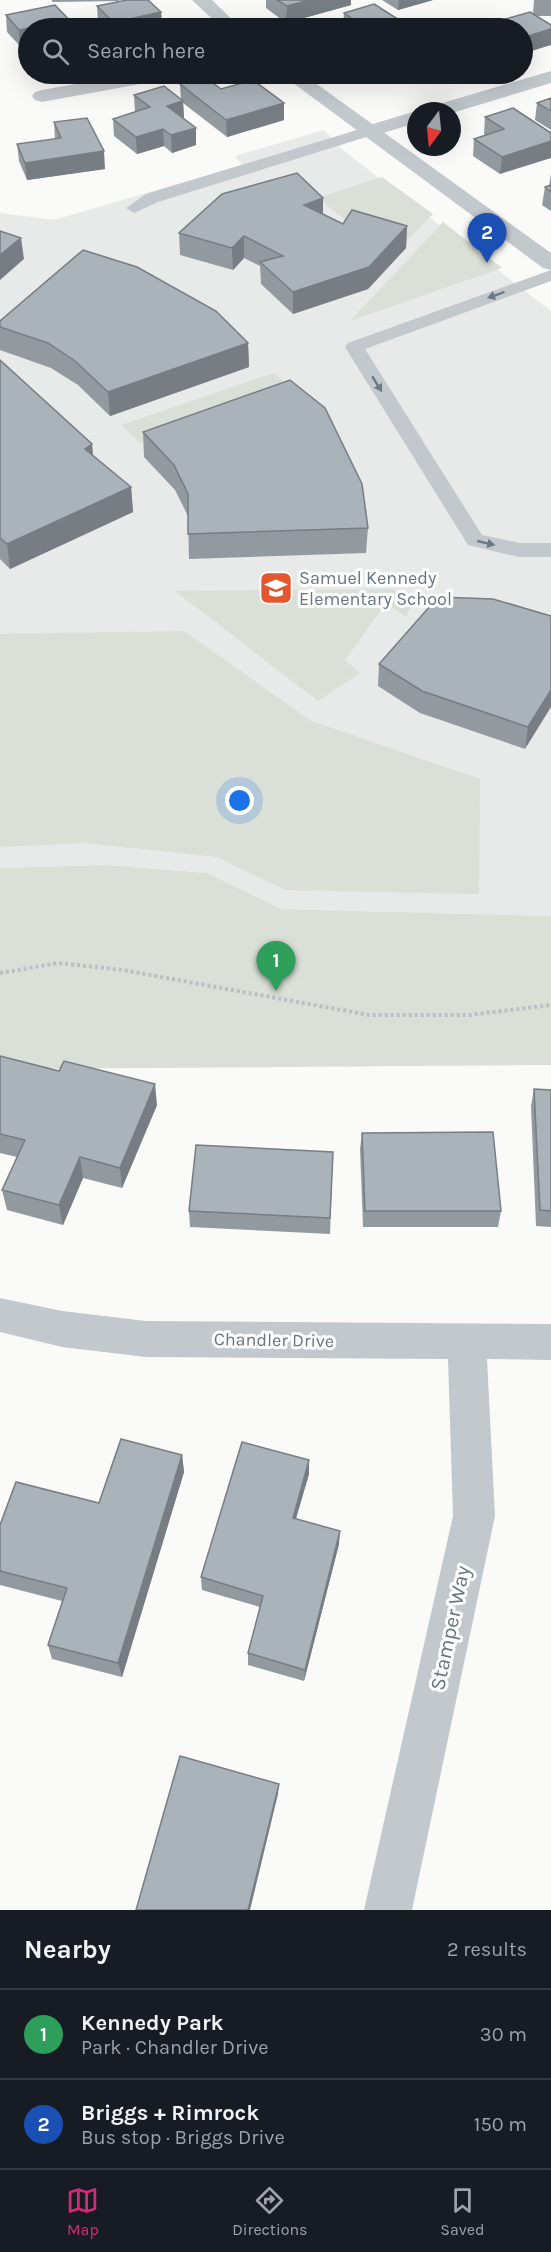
<!DOCTYPE html>
<html lang="en">
<head>
<meta charset="utf-8">
<style>
  body { margin:0; font-family:Karla,sans-serif; background:#20242c; color:#f1f3f6 }
  .compass { position:absolute; left:407px; top:102px; width:54px; height:54px; border-radius:50%; background:#171b24; box-shadow:0 6px 24px #0002; rotate:195deg }
  .you { position:absolute; left:240px; top:801px; width:21px; height:21px; margin:-15px; border:4px solid #fff; border-radius:50%; background:#1a73e8; box-shadow:0 0 0 9px #1a73e833 }
  .badge { display:grid; place-items:center; width:39px; height:39px; border-radius:50%; background:#db2777; color:#fff; font-size:20px; font-weight:700 }
  .pin { position:absolute; translate:-50% -50px; filter:drop-shadow(0 2px 3px #0008) }
  .pin::after { content:''; position:absolute; top:32px; width:21px; height:18px; background:inherit; clip-path:polygon(0 0,100% 0,50% 100%) }
  .list { margin:0; padding:0; list-style:none }
  h2 { display:flex; justify-content:space-between; align-items:center; height:78px; margin:0; padding:0 24px; font-size:26px }
  h2 small { font-size:20px; font-weight:400; color:#9ea1a6 }
  .list li { display:grid; grid-template-columns:39px 1fr auto; gap:18px; align-items:center; box-sizing:border-box; height:90px; padding:0 24px; border-top:2px solid #363941 }
  .list b { display:block; font-size:22px; white-space:nowrap }
  .list p { margin:0; font-size:20px; white-space:nowrap; color:#9ea1a6 }
  .list em { font-size:20px; font-style:normal; color:#9ea1a6 }
  .icon { flex:none; width:33px; height:33px; fill:none; stroke:currentColor; stroke-width:2; stroke-linecap:round; stroke-linejoin:round }
  .map { position:relative; flex:none; width:551px; height:1910px; overflow:hidden }
  .search { position:absolute; background:#171b24; box-shadow:0 6px 24px #0002; left:18px; right:18px; top:18px; height:66px; display:flex; align-items:center; gap:15px; box-sizing:border-box; padding:0 21px; border-radius:33px; color:#9ea1a6; font-size:22px }
  .sheet { height:258px; background:#171b24 }
  nav { display:flex; justify-content:space-around; align-items:center; box-sizing:border-box; height:84px; border-top:2px solid #363941; background:#171b24; font-size:16px; color:#9ea1a6 }
  nav a { display:grid; justify-items:center; gap:3px }
  nav .on { color:#db2777 }
  .map>svg:first-child { display:block }
</style>
</head>
<body>
<div class="map">
<svg width="551" height="1910" viewBox="0 0 551 1910">
  <rect width="100%" height="100%" fill="#fafaf8"/>
  <path fill="#e8e9e9" d="M324 130 339 147 551 311V916L281 909 207 873 107 865 0 868V213L54 220 242 165 235 156Z"/>
  <path fill="#dadfd7" d="M382 177 433 214 409 239 345 220 318 198Z
    M443 222 502 268 350 321Z
    M274 373 292 389 140 443 121 425Z
    M394 589 411 606 406 617 386 603 345 660 360 673 318 701 175 591Z
    M184 631 311 721 480 779 479 894 285 890 217 857 85 843 0 847V634Z
    M107 865 207 873 281 909 551 916V1065L0 1069V868Z"/>
  <g fill="none" stroke-linecap="round" stroke-linejoin="round">
    <path stroke="#bbbfc2" stroke-width="4" stroke-dasharray="3 3" stroke-linecap="butt" d="M0 973 58 963 123 970 369 1015H469L551 1005"/>
    <path fill="#c3c8cc" fill-rule="evenodd" d="M370 126 378 131 376 134 158 202 134 213 126 208 146 194Z
      M551 270V281L365 349 482 535 519 543H551V557H519L468 545 345 347 348 343Z"/>
    <path fill="#c3c8cc" fill-rule="evenodd" d="M551 71V83L452 113 426 111 429 107Z
      M133 74H172L162 80 42 102 35 100 32 96 35 92 42 90Z
      M416 111V123L370 137 363 135 360 131 363 127Z
      M0 1298 62 1311 146 1321 551 1324V1360L487 1359 495 1516 412 1910H364L453 1516 448 1359 146 1357 62 1347 0 1332Z"/>
    <path fill="#c3c8cc" fill-rule="evenodd" d="M192 0H212L241 28H222Z
      M281 74H303L551 253V270L543 268Z"/>
  </g>
  <path fill="#929a9f" d="M52 0H119V1L52 2Z
    M266 0H351V5L286 23 266 8Z
    M382 0H433L398 10Z
    M534 0H551V16H536L533 14Z
    M97 6 161 12 162 28H96V23H98Z
    M344 13 404 23 343 26Z
    M6 15 77 28H28V45L20 46 7 32Z
    M376 74H454V75L424 84 412 76 390 83Z
    M180 84 221 89 284 120 227 137 183 103 184 118 196 145 172 153 164 146 137 154 114 136 113 119 135 112 134 95 181 100Z
    M551 98V130L535 120 537 103Z
    M485 117 551 133 500 174 473 156 474 139 485 135 484 134Z
    M54 122 105 169 27 180 19 161 17 144 55 139Z
    M551 174V211L542 205 545 187 549 186Z
    M323 198V214L343 224 407 226 406 248 368 289 293 314 261 284 260 266 244 258 233 270 180 255 179 233Z
    M0 321 248 343 249 367 110 416 78 385 51 368 0 350Z
    M0 360 92 444 93 456 131 487 133 512 10 569 0 559Z
    M143 432 368 528 366 553 189 559 188 516 175 490 144 457Z
    M551 616 525 749 420 713 378 686 379 664Z
    M0 1056 157 1105 122 1188 83 1178 63 1225 7 1210 2 1190 17 1157 0 1153Z
    M534 1089 551 1090V1227L536 1226 531 1106Z
    M362 1133 501 1211 498 1227H363L360 1149Z
    M333 1152 330 1234 190 1227 189 1211Z
    M182 1455 184 1472 122 1677 52 1659 48 1645 62 1601 0 1585V1525L99 1503Z
    M309 1474 296 1519 339 1544 304 1681 248 1665V1653L260 1607 202 1590 201 1577Z"/>
  <path fill="#777d82" d="M310 0H351V5L286 23 287 6Z
    M399 0H433L398 10Z
    M161 12 162 28H130V19Z
    M404 23 403 28H386Z
    M43 25V28H28V45L20 46 19 30Z
    M551 29V45L522 54V38Z
    M391 74H412V76L390 83Z
    M425 74H454V75L424 84Z
    M183 101 184 118 167 106Z
    M284 103V120L227 137 226 120Z
    M196 128V145L172 153 171 135Z
    M163 129 164 146 137 154 136 137Z
    M551 141V158L500 174 502 157Z
    M104 151 105 169 27 180 25 163Z
    M323 198V219L304 205Z
    M407 226 406 248 368 289 293 314V292Z
    M244 236V258L233 270 232 248Z
    M21 238 24 259 0 280V255Z
    M248 343 249 367 110 416 108 392Z
    M92 444 94 469 85 449Z
    M131 487 133 512 10 569 7 544Z
    M551 690V707L525 749 528 727Z
    M155 1084 157 1105 122 1188 120 1168Z
    M80 1157 83 1178 63 1225 59 1205Z
    M182 1455 184 1472 122 1677 118 1663Z
    M309 1460V1474L292 1531 293 1518Z
    M340 1531 339 1544 304 1681 305 1670Z
    M279 1784 278 1794 250 1910H248Z"/>
  <path fill="#aab3b9" stroke="#777d82" stroke-width="1.5" d="M127 0H148L161 12 130 19 139 28H101L96 23 111 20 97 6Z
    M277 0H310L287 6Z
    M374 4 404 23 386 28H334L357 22 344 13Z
    M55 5 77 28H46L43 25 19 30 6 15Z
    M530 12 551 25V29L522 38V28H474Z
    M205 77 221 89 253 80 284 103 226 120 180 84Z
    M164 86 183 101 167 106 196 128 171 135 163 129 136 137 113 119 150 107 134 95Z
    M551 98V111L537 103Z
    M513 108 551 133V141L502 157 474 139 504 129 485 117Z
    M87 118 104 151 25 163 17 144 61 138 54 122Z
    M297 173 323 198 304 205 343 224 352 210 407 226 369 267 293 292 260 262 283 256 244 236 232 248 179 233 222 194Z
    M551 185V192L545 187Z
    M0 231 21 238 0 255Z
    M83 250 137 267 216 311 248 343 108 392 75 361 48 343 0 327V321Z
    M0 360 92 444 85 449 131 487 7 544 0 538Z
    M290 380 325 408 362 484 368 528 188 534V494L174 465 143 432Z
    M438 597 493 599 551 616V690L528 727 422 691 379 664Z
    M0 1056 59 1071 64 1061 155 1084 120 1168 80 1157 59 1205 2 1190 25 1140 0 1134Z
    M534 1089 551 1090V1211L540 1210Z
    M493 1132 501 1211H365L362 1133Z
    M196 1145 333 1152 330 1218 189 1211Z
    M121 1439 182 1455 118 1663 48 1645 67 1588 0 1571V1525L16 1482 99 1503Z
    M242 1442 309 1460 293 1518 340 1531 305 1670 248 1653 263 1596 201 1577Z
    M180 1756 279 1784 248 1910H136Z"/>
  <defs><path id="oneway-solid" d="M-6-.8H1V-3.2L6.5 0L1 3.2V.8H-6Z" transform="scale(1.5)"/></defs>
  <g fill="#6a7a87">
    <use href="#oneway-solid" transform="translate(496 295) rotate(160)"/>
    <use href="#oneway-solid" transform="translate(377 384) rotate(58)"/>
    <use href="#oneway-solid" transform="translate(486 543) rotate(13)"/>
  </g>
  <defs>
    <g id="school-square" transform="scale(1.725)"><rect x="-9" y="-9" width="18" height="18" rx="4" fill="#e4572e" stroke="#fff"/><path d="M0-5L7-2L0 1L-7-2ZM-4 1L0 2.5L4 1V4Q0 6-4 4Z" fill="#fff"/></g>
  </defs>
  <g fill-rule="evenodd">
    <use href="#school-square" x="276" y="588"/>
  </g>
  <g text-anchor="middle" stroke-width="6" stroke-linejoin="round" paint-order="stroke">
    <g font-size="18" fill="#657683" stroke="#fff" text-anchor="start">
      <text x="299" y="584">Samuel Kennedy<tspan x="299" dy="21">Elementary School</tspan></text>
    </g>
    <g font-size="18" fill="#657683" stroke="#fff">
      <text transform="translate(274 1340) rotate(1)" y="6">Chandler Drive</text>
    </g>
    <g font-size="21" fill="#657683" stroke="#fff">
      <text transform="translate(450 1628) rotate(-78)" y="7">Stamper Way</text>
    </g>
  </g>
</svg>
<svg class="compass" viewBox="-18 -18 36 36"><path d="M0-13l5 13h-10z" fill="#e53935"/><path d="M0 13l5-13h-10z" fill="#9ea1a6"/></svg>
<div class="you"></div>
<div class="pin badge" style="left:276px;top:991px;background:#2e9e5b">1</div>
<div class="pin badge" style="left:487px;top:263px;background:#1a4fb4">2</div>
<div class="search"><svg class="icon" aria-label="search" viewBox="0 0 24 24"><circle cx="10" cy="10" r="6"/><path d="M15 15l6 6"/></svg>Search here</div>
</div>
<section class="sheet">
<h2>Nearby<small>2 results</small></h2>
<ul class="list">
<li><span class="badge" style="background:#2e9e5b">1</span><div><b>Kennedy Park</b><p>Park · Chandler Drive</p></div><em>30 m</em></li>
<li><span class="badge" style="background:#1a4fb4">2</span><div><b>Briggs + Rimrock</b><p>Bus stop · Briggs Drive</p></div><em>150 m</em></li>
</ul>
</section>
<nav>
<a class="on"><svg class="icon" aria-label="map" viewBox="0 0 24 24"><path d="M3 6l6-2 6 2 6-2v14l-6 2-6-2-6 2zM9 4v14M15 6v14"/></svg>Map</a>
<a><svg class="icon" aria-label="directions" viewBox="0 0 24 24"><path d="M12 3l9 9-9 9-9-9zM9 14v-3h6M13 9l2 2-2 2"/></svg>Directions</a>
<a><svg class="icon" aria-label="saved" viewBox="0 0 24 24"><path d="M7 4h10v16l-5-4-5 4z"/></svg>Saved</a>
</nav>
</body>
</html>
